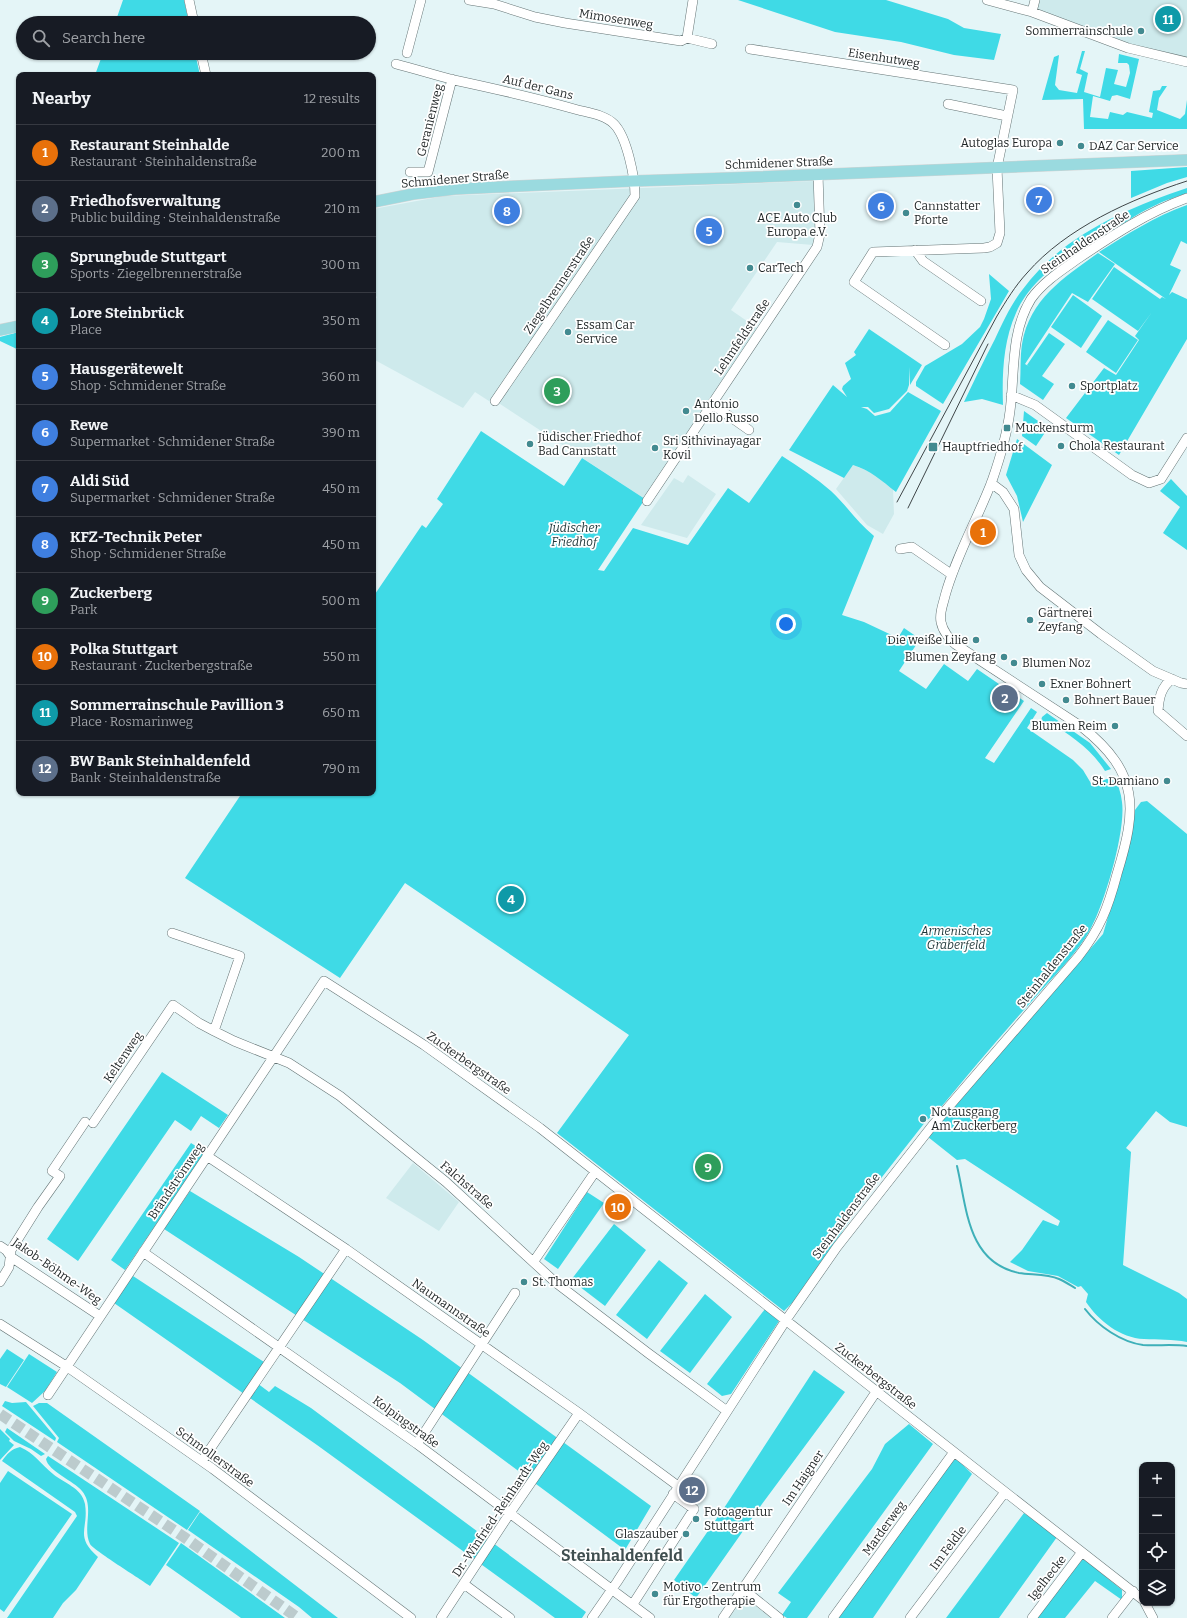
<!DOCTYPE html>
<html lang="en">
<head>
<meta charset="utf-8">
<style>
  body { margin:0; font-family:Bitter,serif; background:#242831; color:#f1f3f6 }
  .controls { position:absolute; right:12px; bottom:12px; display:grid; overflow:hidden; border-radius:8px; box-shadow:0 1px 3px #0004 }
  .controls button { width:36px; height:36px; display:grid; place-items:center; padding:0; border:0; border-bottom:1px solid #363941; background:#171b24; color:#f1f3f6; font:20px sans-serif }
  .you { position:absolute; left:786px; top:624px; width:14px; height:14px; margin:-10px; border:3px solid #fff; border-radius:50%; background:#1a73e8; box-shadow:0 0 0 6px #1a73e833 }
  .badge { display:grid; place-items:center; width:26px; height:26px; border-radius:50%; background:#428a90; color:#fff; font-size:13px; font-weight:700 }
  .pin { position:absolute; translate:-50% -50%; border:2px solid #fff; box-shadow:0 1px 4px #0006 }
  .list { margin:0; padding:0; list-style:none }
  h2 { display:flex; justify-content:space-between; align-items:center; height:52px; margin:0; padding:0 16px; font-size:17px }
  h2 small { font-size:13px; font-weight:400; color:#9ea1a6 }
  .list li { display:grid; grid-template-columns:26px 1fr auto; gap:12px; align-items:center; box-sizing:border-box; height:56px; padding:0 16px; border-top:1px solid #363941 }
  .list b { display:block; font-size:15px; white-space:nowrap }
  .list p { margin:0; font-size:13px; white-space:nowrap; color:#9ea1a6 }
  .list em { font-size:13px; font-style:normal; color:#9ea1a6 }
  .icon { flex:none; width:22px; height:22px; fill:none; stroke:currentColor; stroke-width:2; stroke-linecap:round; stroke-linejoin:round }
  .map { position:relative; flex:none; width:1187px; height:1618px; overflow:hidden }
  .search { position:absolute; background:#171b24; box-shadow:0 1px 3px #0004; left:16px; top:16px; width:360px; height:44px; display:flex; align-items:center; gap:10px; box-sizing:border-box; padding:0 14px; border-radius:22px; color:#9ea1a6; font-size:15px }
  .panel { position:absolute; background:#171b24; box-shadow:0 1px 3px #0004; left:16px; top:72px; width:360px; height:724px; border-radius:8px }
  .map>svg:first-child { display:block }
</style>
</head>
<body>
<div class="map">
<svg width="1187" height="1618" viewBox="0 0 1187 1618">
  <rect width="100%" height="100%" fill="#e4f5f7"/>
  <path fill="#ceeaec" d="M1039 0H1187V57L1128 44 1037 9Z
    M814 181 816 233 813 245 777 242 731 310 757 328 645 499 494 400 492 403 475 392 463 408 373 359V304L377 297 373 294V209L444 196Z
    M853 465 873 473 893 489 894 514 883 534 867 525 836 489Z
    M688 475 716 494 687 538 641 525 674 478 683 483Z
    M413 1163 459 1202 439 1231 386 1198Z
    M745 1597 771 1618H729Z"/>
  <path fill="#3fdae6" d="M123 0H184L189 23H115Z
    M738 0H886L948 19 964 28 1001 34 994 60 954 55 901 42 835 32Z
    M1082 51H1085L1080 69 1088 73 1084 92 1100 97 1106 68 1118 70 1114 84 1126 87 1130 73 1129 65 1127 63H1118L1119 54 1139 59 1130 99 1117 95 1112 96 1110 101 1093 96 1090 117 1108 119 1110 112 1123 115 1127 112 1152 118 1153 113 1149 112 1153 91 1160 90 1162 86H1167L1159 98 1157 110 1180 119 1185 114 1187 100V129H1084L1083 99 1042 100 1054 57 1059 55 1055 85 1059 90 1077 93 1082 75 1076 73Z
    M103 53H195L200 75H95Z
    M1187 167V177L1167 183 1131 198V171Z
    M1187 188V193C1177 197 1165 200 1156 205 1142 211 1129 220 1116 228 1079 249 1034 272 1016 313 1003 342 1002 374 1003 405L982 399 964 402C974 381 984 360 995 339 1003 322 1011 304 1023 289 1062 236 1127 208 1187 188Z
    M1187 205V244L1181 241 1170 265 1181 270 1169 295 1172 292 1187 299V339L1119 455 1066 418 1104 368 1116 375 1139 340 1135 336 1152 312 1138 331 1092 299 1114 267 1160 299 1162 297 1166 299 1099 252C1128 234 1155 216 1187 205Z
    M1098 253 1115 264 1088 302 1072 293 1025 364 1030 367 1027 365 1049 333 1065 344 1042 376 1054 384 1043 400 1020 384C1021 371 1020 357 1022 344 1030 298 1064 278 1098 253Z
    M989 274 1009 291 943 404 916 386V382L925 366 962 344 980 327 984 319 991 299Z
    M1073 295 1102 316 1081 348 1051 327Z
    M1108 320 1138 340 1116 373 1086 352Z
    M869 329 922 365 910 385 909 367V385L907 391 889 409 874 413 868 407H861L867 409 875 416 890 412 908 392 941 411 896 492C882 481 870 470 853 465L844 478 789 450 833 385 847 397 842 389 843 386 851 379 845 363 856 355 854 352Z
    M19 332V350L0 341V337Z
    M1024 411 1048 428 1036 446 1022 436Z
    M481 431 564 486 582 458 645 499 598 570 604 571 633 528 688 545 728 488 749 503 782 456C799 467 816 478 831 491 846 505 858 523 874 536L842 615 864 622 898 638 904 628 920 639 899 671 926 689 944 664 968 681 977 669 1024 701 985 758 994 763 1031 708 1037 712 1027 728 1073 760 1083 770 1092 785 1114 776C1118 784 1121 793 1122 802 1126 830 1105 902 1091 928 1079 952 1050 980 1032 1001 999 1037 968 1075 937 1112L926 1121 864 1200 793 1302 784 1311 557 1133 629 1035 405 883 340 978 185 878 242 793H373V597L422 525 426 528 443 504 437 499Z
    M1017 439 1052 465 1023 522 1017 496 1006 475Z
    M1171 479 1187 496V550L1163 533 1180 507 1160 491Z
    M1047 713 1090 743 1111 769 1105 771C1090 747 1071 737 1049 721L1045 726 1041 721 1042 717Z
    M1147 801 1187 834V1127L1170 1122 1156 1111 1126 1148 1131 1152 1123 1265 1179 1293 1187 1299V1342C1173 1339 1158 1340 1144 1339 1120 1338 1099 1321 1086 1302L1088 1294 1081 1286 1078 1287 1058 1276 1028 1271 1010 1262 1022 1250 1043 1220 1058 1226 1060 1221 965 1159 957 1160 928 1137 1103 934 1129 846 1135 810 1141 802Z
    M162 1072 228 1115 219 1128 201 1116 191 1131 175 1120 78 1261 47 1239Z
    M191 1143 205 1152 125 1270 111 1260Z
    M190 1191 299 1257 423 1340 651 1506 625 1550 400 1383 164 1229Z
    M587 1192 604 1203 558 1269 544 1259Z
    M614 1224 646 1250 605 1306 571 1280Z
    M659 1260 688 1283 647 1339 616 1315Z
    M133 1276 264 1362 253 1380 269 1392 275 1386 311 1408 586 1612 582 1618H555L317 1445 114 1303Z
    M705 1294 732 1317 690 1373 660 1351Z
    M765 1309 779 1321 731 1394 722 1396 707 1384Z
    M7 1349 24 1360 6 1387 0 1384V1359Z
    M29 1354 57 1372 45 1391 32 1403 7 1387Z
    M814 1370 845 1392 762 1504 696 1598 674 1580 726 1505Z
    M5 1401 12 1403 26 1402 56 1438 55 1441 2 1406Z
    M39 1403H47L200 1511 187 1530 57 1442 59 1438 33 1406Z
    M909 1424 933 1444 807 1618H787L782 1615 791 1602 778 1593 872 1469 885 1444Z
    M7 1428 45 1454 41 1456 31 1449 14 1441 5 1432Z
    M0 1429 10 1439 9 1441 14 1445 0 1460Z
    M20 1447C34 1453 41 1464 53 1474 64 1483 82 1488 85 1504 89 1529 74 1536 98 1557L76 1590 63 1603 53 1618H7L77 1516 75 1512 2 1461C7 1454 11 1449 20 1447Z
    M48 1456 179 1543 150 1586C142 1580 92 1549 90 1544 82 1527 95 1507 82 1491 74 1481 48 1471 46 1459Z
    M954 1456 972 1474 873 1618H838Z
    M8 1471 72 1514 4 1612 0 1609V1483Z
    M200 1512 338 1618H312L299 1607 188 1530Z
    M1024 1513 1057 1537 999 1618H946Z
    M181 1543 285 1618H241L166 1565Z
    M1083 1558 1122 1590V1600L1095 1581 1065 1618H1037Z"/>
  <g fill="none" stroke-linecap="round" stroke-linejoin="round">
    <path stroke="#3eb0b9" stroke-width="2" d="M957 1166C967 1208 967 1262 1019 1273 1032 1275 1047 1274 1059 1279 1064 1281 1070 1285 1075 1288
      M1085 1309C1098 1326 1121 1342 1143 1345 1158 1346 1172 1344 1187 1346"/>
    <path stroke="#bccbcd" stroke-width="11" stroke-dasharray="11 5.5" stroke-linecap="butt" d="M0 1414 184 1537 298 1618"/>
    <g stroke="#647475" stroke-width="10">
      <path id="minor" d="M189 0 194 23
        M469 0 494 4 535 17 565 23 681 41 687 38 712 44
        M987 0 1032 12 1128 48 1187 62
        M1032 12 1035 0
        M687 38 693 0
        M750 49 1013 90 997 168 1000 233 997 243 990 247 984 248 873 252 854 282 945 345
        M201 53 206 75
        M407 53 421 0
        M396 64C415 69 435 75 454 80 496 89 537 98 578 110 590 113 605 115 614 124 627 137 635 178 635 196L495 401
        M948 104 1007 116
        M410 172H428L452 79
        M915 250 923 261 981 301
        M1011 395 1035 405 1132 475 1149 483 1161 479 1187 438
        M712 404 749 430
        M991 483 1003 492 1014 509 1019 555 1026 570 1040 587 1101 634 1153 671 1181 683 1187 684
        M647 501 817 247 820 234 818 174
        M900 549 912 547 951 574
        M1172 679C1161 687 1159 698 1158 711L1187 736
        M172 933 240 956 214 1031
        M93 1123 173 1005 199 1023 214 1031 234 1041 289 1063 340 1096 446 1182 555 1282 648 1353 727 1411
        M207 1156 346 1249 579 1413 678 1486
        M0 1246 6 1250 11 1257 100 1316
        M143 1252 417 1444 650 1618
        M534 1261 595 1172
        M0 1282 9 1267 11 1250 38 1207 60 1176 52 1171 85 1122
        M0 1324 66 1366 213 1469 411 1618
        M48 1395 324 981 424 1045 540 1128 1142 1599
        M417 1444 515 1293
        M202 1461 346 1249
        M464 1584 510 1618
        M743 1589 779 1618
        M1145 1603 1153 1618
        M633 1604 694 1509 673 1494
        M441 1618 510 1513 579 1413
        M592 1618 617 1582 786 1320 837 1247 932 1126 1078 957C1100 929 1108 908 1117 874 1137 809 1140 773 1082 727L955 644C949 638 943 632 941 622 939 613 943 605 945 596 956 556 977 520 992 481 1000 458 1007 435 1010 411 1015 374 1010 333 1031 299 1043 282 1062 270 1079 258 1113 235 1148 212 1187 198
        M723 1618 876 1392
        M833 1618 954 1452
        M910 1618 1005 1492
        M1032 1618 1082 1552
        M1112 1618 1133 1591"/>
    </g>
    <g stroke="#d2d3d3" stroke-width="12">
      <path id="major" d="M373 202 413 194 455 189 633 181 730 178 1187 160
        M0 330 19 326"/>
    </g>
    <use href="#minor" stroke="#fff" stroke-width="9"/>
    <use href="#major" stroke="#9adadf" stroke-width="11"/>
    <path stroke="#3f4648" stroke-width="1" d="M897 502 997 316C1006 301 1015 286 1027 273 1066 228 1131 199 1187 181
      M908 508 988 344"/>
  </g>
  <g fill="#428a90" stroke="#fff" stroke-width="1.5">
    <circle cx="1141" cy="31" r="4"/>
    <circle cx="1060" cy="143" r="4"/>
    <circle cx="1081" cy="146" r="4"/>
    <circle cx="797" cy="205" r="4"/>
    <circle cx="906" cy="213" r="4"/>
    <circle cx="750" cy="268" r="4"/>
    <circle cx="568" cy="332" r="4"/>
    <circle cx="1072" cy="386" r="4"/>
    <circle cx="686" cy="411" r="4"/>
    <rect x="1003" y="424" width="8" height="8" rx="2"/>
    <circle cx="530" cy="444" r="4"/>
    <circle cx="1061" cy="446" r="4"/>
    <rect x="928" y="442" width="10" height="10" rx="2"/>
    <circle cx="655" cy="448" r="4"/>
    <circle cx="1030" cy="620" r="4"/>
    <circle cx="976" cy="640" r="4"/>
    <circle cx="1004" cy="657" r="4"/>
    <circle cx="1014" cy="663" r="4"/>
    <circle cx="1042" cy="684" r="4"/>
    <circle cx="1066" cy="700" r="4"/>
    <circle cx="1115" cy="726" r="4"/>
    <circle cx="1167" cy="781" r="4"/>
    <circle cx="923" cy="1119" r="4"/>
    <circle cx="524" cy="1282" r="4"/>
    <circle cx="696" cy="1519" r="4"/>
    <circle cx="686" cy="1534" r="4"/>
    <circle cx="655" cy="1594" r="4"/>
  </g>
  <g text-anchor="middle" stroke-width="3.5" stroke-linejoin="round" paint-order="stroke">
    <g font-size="12" fill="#1e2425" stroke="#fff">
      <text transform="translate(616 19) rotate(9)" y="4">Mimosenweg</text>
      <text transform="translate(884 58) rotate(9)" y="4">Eisenhutweg</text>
      <text transform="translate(538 87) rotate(14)" y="4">Auf der Gans</text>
      <text transform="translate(430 120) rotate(-76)" y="4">Geranienweg</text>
      <text transform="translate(779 163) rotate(-2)" y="4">Schmidener Straße</text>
      <text transform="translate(455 179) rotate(-5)" y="4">Schmidener Straße</text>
      <text transform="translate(1085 242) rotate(-34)" y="4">Steinhaldenstraße</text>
      <text transform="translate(559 285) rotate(-56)" y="4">Ziegelbrennerstraße</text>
      <text transform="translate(742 337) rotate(-56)" y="4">Lehmfeldstraße</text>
      <text transform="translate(1052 966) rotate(-51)" y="4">Steinhaldenstraße</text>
      <text transform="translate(123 1057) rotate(-56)" y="4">Keltenweg</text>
      <text transform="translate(469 1063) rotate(35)" y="4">Zuckerbergstraße</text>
      <text transform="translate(176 1181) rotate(-56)" y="4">Brändströmweg</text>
      <text transform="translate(467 1185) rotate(41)" y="4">Falchstraße</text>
      <text transform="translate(846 1216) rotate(-53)" y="4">Steinhaldenstraße</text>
      <text transform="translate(57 1271) rotate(35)" y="4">Jakob-Böhme-Weg</text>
      <text transform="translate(451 1308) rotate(35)" y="4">Naumannstraße</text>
      <text transform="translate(876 1376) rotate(38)" y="4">Zuckerbergstraße</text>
      <text transform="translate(406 1422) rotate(36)" y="4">Kolpingstraße</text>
      <text transform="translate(215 1457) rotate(36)" y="4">Schmollerstraße</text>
      <text transform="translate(803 1478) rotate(-56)" y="4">Im Haigner</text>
      <text transform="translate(500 1509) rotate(-56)" y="4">Dr.-Winfried-Reinhardt-Weg</text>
      <text transform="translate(884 1528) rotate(-54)" y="4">Marderweg</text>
      <text transform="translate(948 1548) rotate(-53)" y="4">Im Feldle</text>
      <text transform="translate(1047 1578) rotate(-52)" y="4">Igelhecke</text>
    </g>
    <g font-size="12" fill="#1e2425" stroke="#fff" text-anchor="start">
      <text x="1133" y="35" text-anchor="end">Sommerrainschule</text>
      <text x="1052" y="147" text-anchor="end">Autoglas Europa</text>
      <text x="1089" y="150">DAZ Car Service</text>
      <text x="914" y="210">Cannstatter<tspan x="914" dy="14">Pforte</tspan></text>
      <text x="797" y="222" text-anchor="middle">ACE Auto Club<tspan x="797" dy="14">Europa e.V.</tspan></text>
      <text x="758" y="272">CarTech</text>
      <text x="576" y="329">Essam Car<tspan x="576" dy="14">Service</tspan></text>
      <text x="1080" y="390">Sportplatz</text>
      <text x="694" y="408">Antonio<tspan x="694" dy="14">Dello Russo</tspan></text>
      <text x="1015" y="432">Muckensturm</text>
      <text x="538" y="441">Jüdischer Friedhof<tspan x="538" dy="14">Bad Cannstatt</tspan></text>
      <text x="663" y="445">Sri Sithivinayagar<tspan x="663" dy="14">Kovil</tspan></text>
      <text x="1069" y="450">Chola Restaurant</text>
      <text x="942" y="451">Hauptfriedhof</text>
      <text x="1038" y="617">Gärtnerei<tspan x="1038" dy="14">Zeyfang</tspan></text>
      <text x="968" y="644" text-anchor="end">Die weiße Lilie</text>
      <text x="996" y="661" text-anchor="end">Blumen Zeyfang</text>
      <text x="1022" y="667">Blumen Noz</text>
      <text x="1050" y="688">Exner Bohnert</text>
      <text x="1074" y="704">Bohnert Bauer</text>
      <text x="1107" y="730" text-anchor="end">Blumen Reim</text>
      <text x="1159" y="785" text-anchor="end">St. Damiano</text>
      <text x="931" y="1116">Notausgang<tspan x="931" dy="14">Am Zuckerberg</tspan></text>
      <text x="532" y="1286">St. Thomas</text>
      <text x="704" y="1516">Fotoagentur<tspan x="704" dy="14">Stuttgart</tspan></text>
      <text x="678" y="1538" text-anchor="end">Glaszauber</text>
      <text x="663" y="1591">Motivo - Zentrum<tspan x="663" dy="14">für Ergotherapie</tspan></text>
    </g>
    <g font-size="12" font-style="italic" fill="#1c3537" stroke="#fff">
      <text x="574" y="532">Jüdischer<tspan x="574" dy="14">Friedhof</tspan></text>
      <text x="956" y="935">Armenisches<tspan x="956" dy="14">Gräberfeld</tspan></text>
    </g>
    <g font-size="16" font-weight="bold" fill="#404f50" stroke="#fff">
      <text x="622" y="1561">Steinhaldenfeld</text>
    </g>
  </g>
</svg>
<div class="controls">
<button>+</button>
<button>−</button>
<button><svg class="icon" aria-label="locate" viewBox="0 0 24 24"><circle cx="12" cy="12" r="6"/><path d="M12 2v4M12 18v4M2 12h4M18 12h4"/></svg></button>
<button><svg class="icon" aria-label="layers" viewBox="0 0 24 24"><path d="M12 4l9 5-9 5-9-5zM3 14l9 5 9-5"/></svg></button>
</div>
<div class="you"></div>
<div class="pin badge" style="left:983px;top:532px;background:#e8710a">1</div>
<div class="pin badge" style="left:1005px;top:698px;background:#5c6f8a">2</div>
<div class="pin badge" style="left:557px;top:391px;background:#2e9e5b">3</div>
<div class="pin badge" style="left:511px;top:899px;background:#0f9aa8">4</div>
<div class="pin badge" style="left:709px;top:231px;background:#3f7fe0">5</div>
<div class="pin badge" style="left:881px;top:206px;background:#3f7fe0">6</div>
<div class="pin badge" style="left:1039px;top:200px;background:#3f7fe0">7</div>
<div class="pin badge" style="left:507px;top:211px;background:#3f7fe0">8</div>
<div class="pin badge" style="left:708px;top:1167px;background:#2e9e5b">9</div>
<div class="pin badge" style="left:618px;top:1207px;background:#e8710a">10</div>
<div class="pin badge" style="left:1168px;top:19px;background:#0f9aa8">11</div>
<div class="pin badge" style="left:692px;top:1490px;background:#5c6f8a">12</div>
<div class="search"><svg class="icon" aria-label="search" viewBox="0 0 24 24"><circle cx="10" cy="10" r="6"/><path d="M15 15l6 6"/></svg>Search here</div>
<section class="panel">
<h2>Nearby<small>12 results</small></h2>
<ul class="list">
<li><span class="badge" style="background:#e8710a">1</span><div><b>Restaurant Steinhalde</b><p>Restaurant · Steinhaldenstraße</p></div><em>200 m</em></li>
<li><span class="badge" style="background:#5c6f8a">2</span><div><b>Friedhofsverwaltung</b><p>Public building · Steinhaldenstraße</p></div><em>210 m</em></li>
<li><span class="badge" style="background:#2e9e5b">3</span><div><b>Sprungbude Stuttgart</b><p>Sports · Ziegelbrennerstraße</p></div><em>300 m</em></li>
<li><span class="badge" style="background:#0f9aa8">4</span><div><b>Lore Steinbrück</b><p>Place</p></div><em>350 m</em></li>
<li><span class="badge" style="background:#3f7fe0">5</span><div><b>Hausgerätewelt</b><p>Shop · Schmidener Straße</p></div><em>360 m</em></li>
<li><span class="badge" style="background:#3f7fe0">6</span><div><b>Rewe</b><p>Supermarket · Schmidener Straße</p></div><em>390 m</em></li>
<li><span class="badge" style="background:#3f7fe0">7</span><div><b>Aldi Süd</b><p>Supermarket · Schmidener Straße</p></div><em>450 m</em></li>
<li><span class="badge" style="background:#3f7fe0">8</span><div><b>KFZ-Technik Peter</b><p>Shop · Schmidener Straße</p></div><em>450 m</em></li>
<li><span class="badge" style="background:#2e9e5b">9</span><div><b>Zuckerberg</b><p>Park</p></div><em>500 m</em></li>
<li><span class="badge" style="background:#e8710a">10</span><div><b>Polka Stuttgart</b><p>Restaurant · Zuckerbergstraße</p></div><em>550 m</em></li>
<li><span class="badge" style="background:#0f9aa8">11</span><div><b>Sommerrainschule Pavillion 3</b><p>Place · Rosmarinweg</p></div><em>650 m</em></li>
<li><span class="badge" style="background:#5c6f8a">12</span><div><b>BW Bank Steinhaldenfeld</b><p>Bank · Steinhaldenstraße</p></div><em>790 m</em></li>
</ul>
</section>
</div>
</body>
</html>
